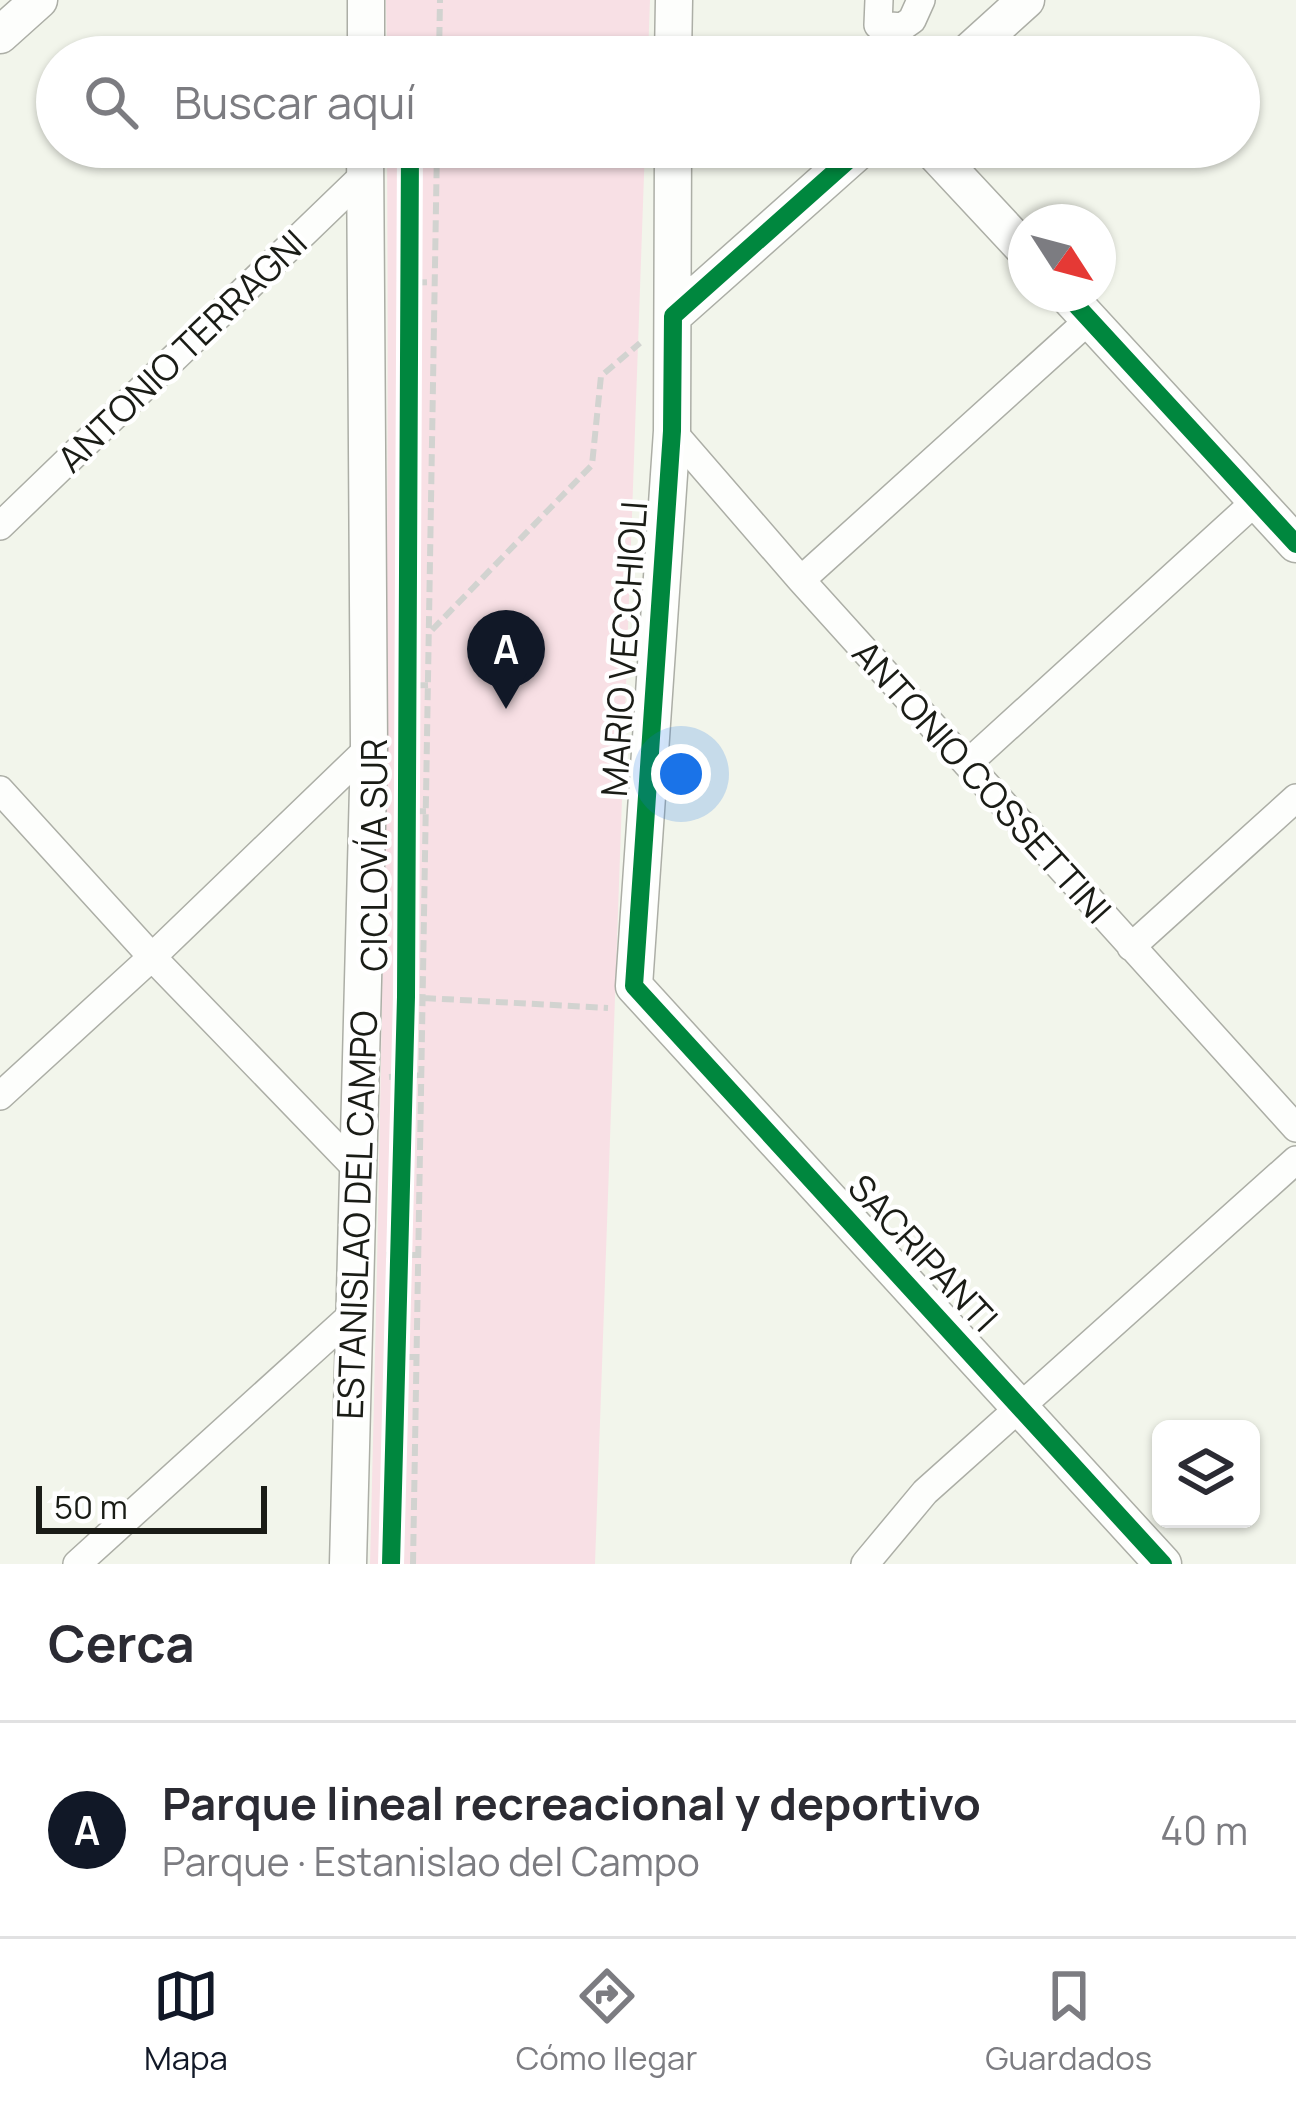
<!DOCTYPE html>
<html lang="es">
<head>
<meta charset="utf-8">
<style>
  body { margin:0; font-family:Manrope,sans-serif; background:#f2f2f3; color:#2b2b33 }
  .controls { position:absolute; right:36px; bottom:36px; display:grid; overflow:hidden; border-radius:18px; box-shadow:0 3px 9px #0004 }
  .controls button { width:108px; height:108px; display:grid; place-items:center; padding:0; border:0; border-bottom:3px solid #e1e1e2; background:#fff; color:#2b2b33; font:60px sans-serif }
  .compass { position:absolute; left:1008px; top:204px; width:108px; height:108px; border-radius:50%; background:#fff; box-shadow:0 3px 9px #0004; rotate:126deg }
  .scale { position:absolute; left:36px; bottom:30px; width:231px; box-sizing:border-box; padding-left:12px; border:6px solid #1a1c16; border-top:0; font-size:33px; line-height:42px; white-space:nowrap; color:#1a1c16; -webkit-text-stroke:9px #fff; paint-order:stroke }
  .you { position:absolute; left:681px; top:774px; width:42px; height:42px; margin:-30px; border:9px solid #fff; border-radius:50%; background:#1a73e8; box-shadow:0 0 0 18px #1a73e833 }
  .badge { display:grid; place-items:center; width:78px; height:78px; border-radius:50%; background:#111827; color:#fff; font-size:39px; font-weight:700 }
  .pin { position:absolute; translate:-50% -99px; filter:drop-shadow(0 3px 6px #0008) }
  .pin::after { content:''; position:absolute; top:63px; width:42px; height:36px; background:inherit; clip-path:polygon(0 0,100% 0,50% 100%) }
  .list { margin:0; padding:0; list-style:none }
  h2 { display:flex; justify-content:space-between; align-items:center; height:156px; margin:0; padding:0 48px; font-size:51px }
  h2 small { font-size:39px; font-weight:400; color:#7c7c81 }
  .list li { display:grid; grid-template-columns:78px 1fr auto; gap:36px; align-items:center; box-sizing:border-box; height:216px; padding:0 48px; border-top:3px solid #e1e1e2 }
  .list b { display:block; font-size:45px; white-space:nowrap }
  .list p { margin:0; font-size:39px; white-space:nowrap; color:#7c7c81 }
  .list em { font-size:39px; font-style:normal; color:#7c7c81 }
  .icon { flex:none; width:66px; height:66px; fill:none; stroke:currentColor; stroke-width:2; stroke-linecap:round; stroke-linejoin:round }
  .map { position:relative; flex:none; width:1296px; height:1564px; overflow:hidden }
  .search { position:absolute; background:#fff; box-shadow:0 3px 9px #0004; left:36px; right:36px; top:36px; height:132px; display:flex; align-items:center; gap:30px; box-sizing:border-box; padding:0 42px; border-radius:66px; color:#7c7c81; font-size:45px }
  .sheet { height:372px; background:#fff }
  nav { display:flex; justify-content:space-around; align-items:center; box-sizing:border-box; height:168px; border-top:3px solid #e1e1e2; background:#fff; font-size:33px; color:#7c7c81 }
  nav a { display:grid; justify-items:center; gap:6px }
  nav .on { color:#111827 }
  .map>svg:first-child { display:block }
</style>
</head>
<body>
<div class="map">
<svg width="1296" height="1564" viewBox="0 0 1296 1564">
  <rect width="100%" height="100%" fill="#f2f5eb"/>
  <path fill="#f8e0e5" d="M386 0H650L648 57H387Z
    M387 147H645L595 1564H370C382 1092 390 620 387 147Z"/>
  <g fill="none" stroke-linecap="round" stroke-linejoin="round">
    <g stroke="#acaea6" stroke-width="30">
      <path id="minor" d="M879 0 878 25 902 27 912 20 921 0
        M672 431 801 580 1296 1128
        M0 526 364 175
        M801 580 1090 319
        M967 764 1256 501
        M0 790 152 957 359 1171
        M1131 947 1296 798
        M0 1096 152 957 369 748
        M77 1564 354 1313
        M865 1564 925 1492 1296 1160"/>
    </g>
    <g stroke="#acaea6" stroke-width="39">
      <path id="tertiary" d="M0 35 39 0
        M366 57V0
        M673 57 674 0
        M963 57 1026 0
        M673 147 672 431 634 986 1163 1564
        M929 147 1026 251
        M1066 294 1296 544
        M673 316 863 147
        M348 1564 369 748 365 147"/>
    </g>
    <path stroke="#d2d3d0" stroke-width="6" stroke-dasharray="12 6" stroke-linecap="butt" d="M439 57 440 0
      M397 283 435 282
      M432 630 592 465 601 376 640 343
      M402 686 428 685
      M401 812 426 811
      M406 997 608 1008
      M389 1077 421 1075
      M386 1255H418
      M384 1357H417
      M413 1564 437 147"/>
    <use href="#minor" stroke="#fdfefc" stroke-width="27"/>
    <use href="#tertiary" stroke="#fdfefc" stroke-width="36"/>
    <g stroke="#fff" stroke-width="26">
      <path id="cycleway" d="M863 147 673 316 672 431 634 986 1163 1564
        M1066 294 1296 544
        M391 1564 406 997 410 147"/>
    </g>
    <use href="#cycleway" stroke="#00873e" stroke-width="18"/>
  </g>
  <g text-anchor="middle" stroke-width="9" stroke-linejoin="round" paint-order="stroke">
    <g font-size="36" fill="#1a1c16" stroke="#fff">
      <text transform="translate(182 351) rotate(-44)" y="13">ANTONIO TERRAGNI</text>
      <text transform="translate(624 649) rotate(-86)" y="13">MARIO VECCHIOLI</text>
      <text transform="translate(982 782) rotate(48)" y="13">ANTONIO COSSETTINI</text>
      <text transform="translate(374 855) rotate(-90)" y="13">CICLOVÍA SUR</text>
      <text transform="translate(357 1215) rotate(-88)" y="13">ESTANISLAO DEL CAMPO</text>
      <text transform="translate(923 1253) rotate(47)" y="13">SACRIPANTI</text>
    </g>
  </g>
</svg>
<div class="controls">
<button><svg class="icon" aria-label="layers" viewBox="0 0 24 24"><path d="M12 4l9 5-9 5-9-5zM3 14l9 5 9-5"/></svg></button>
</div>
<svg class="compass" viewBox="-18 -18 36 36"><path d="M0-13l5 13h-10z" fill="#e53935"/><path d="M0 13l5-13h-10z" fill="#7c7c81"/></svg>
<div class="scale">50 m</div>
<div class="you"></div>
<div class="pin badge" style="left:506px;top:709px">A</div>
<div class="search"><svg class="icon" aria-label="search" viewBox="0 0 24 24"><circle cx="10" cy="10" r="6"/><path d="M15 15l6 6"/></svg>Buscar aquí</div>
</div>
<section class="sheet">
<h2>Cerca<small></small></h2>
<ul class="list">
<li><span class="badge">A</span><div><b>Parque lineal recreacional y deportivo</b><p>Parque · Estanislao del Campo</p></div><em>40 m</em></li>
</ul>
</section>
<nav>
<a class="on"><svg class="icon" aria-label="map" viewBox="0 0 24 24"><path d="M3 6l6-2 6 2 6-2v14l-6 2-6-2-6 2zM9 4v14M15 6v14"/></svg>Mapa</a>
<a><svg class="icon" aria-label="directions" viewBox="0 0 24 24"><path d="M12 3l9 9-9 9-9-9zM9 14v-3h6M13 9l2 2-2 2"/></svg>Cómo llegar</a>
<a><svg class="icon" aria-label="saved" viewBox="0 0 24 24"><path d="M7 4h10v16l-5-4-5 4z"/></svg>Guardados</a>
</nav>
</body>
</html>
